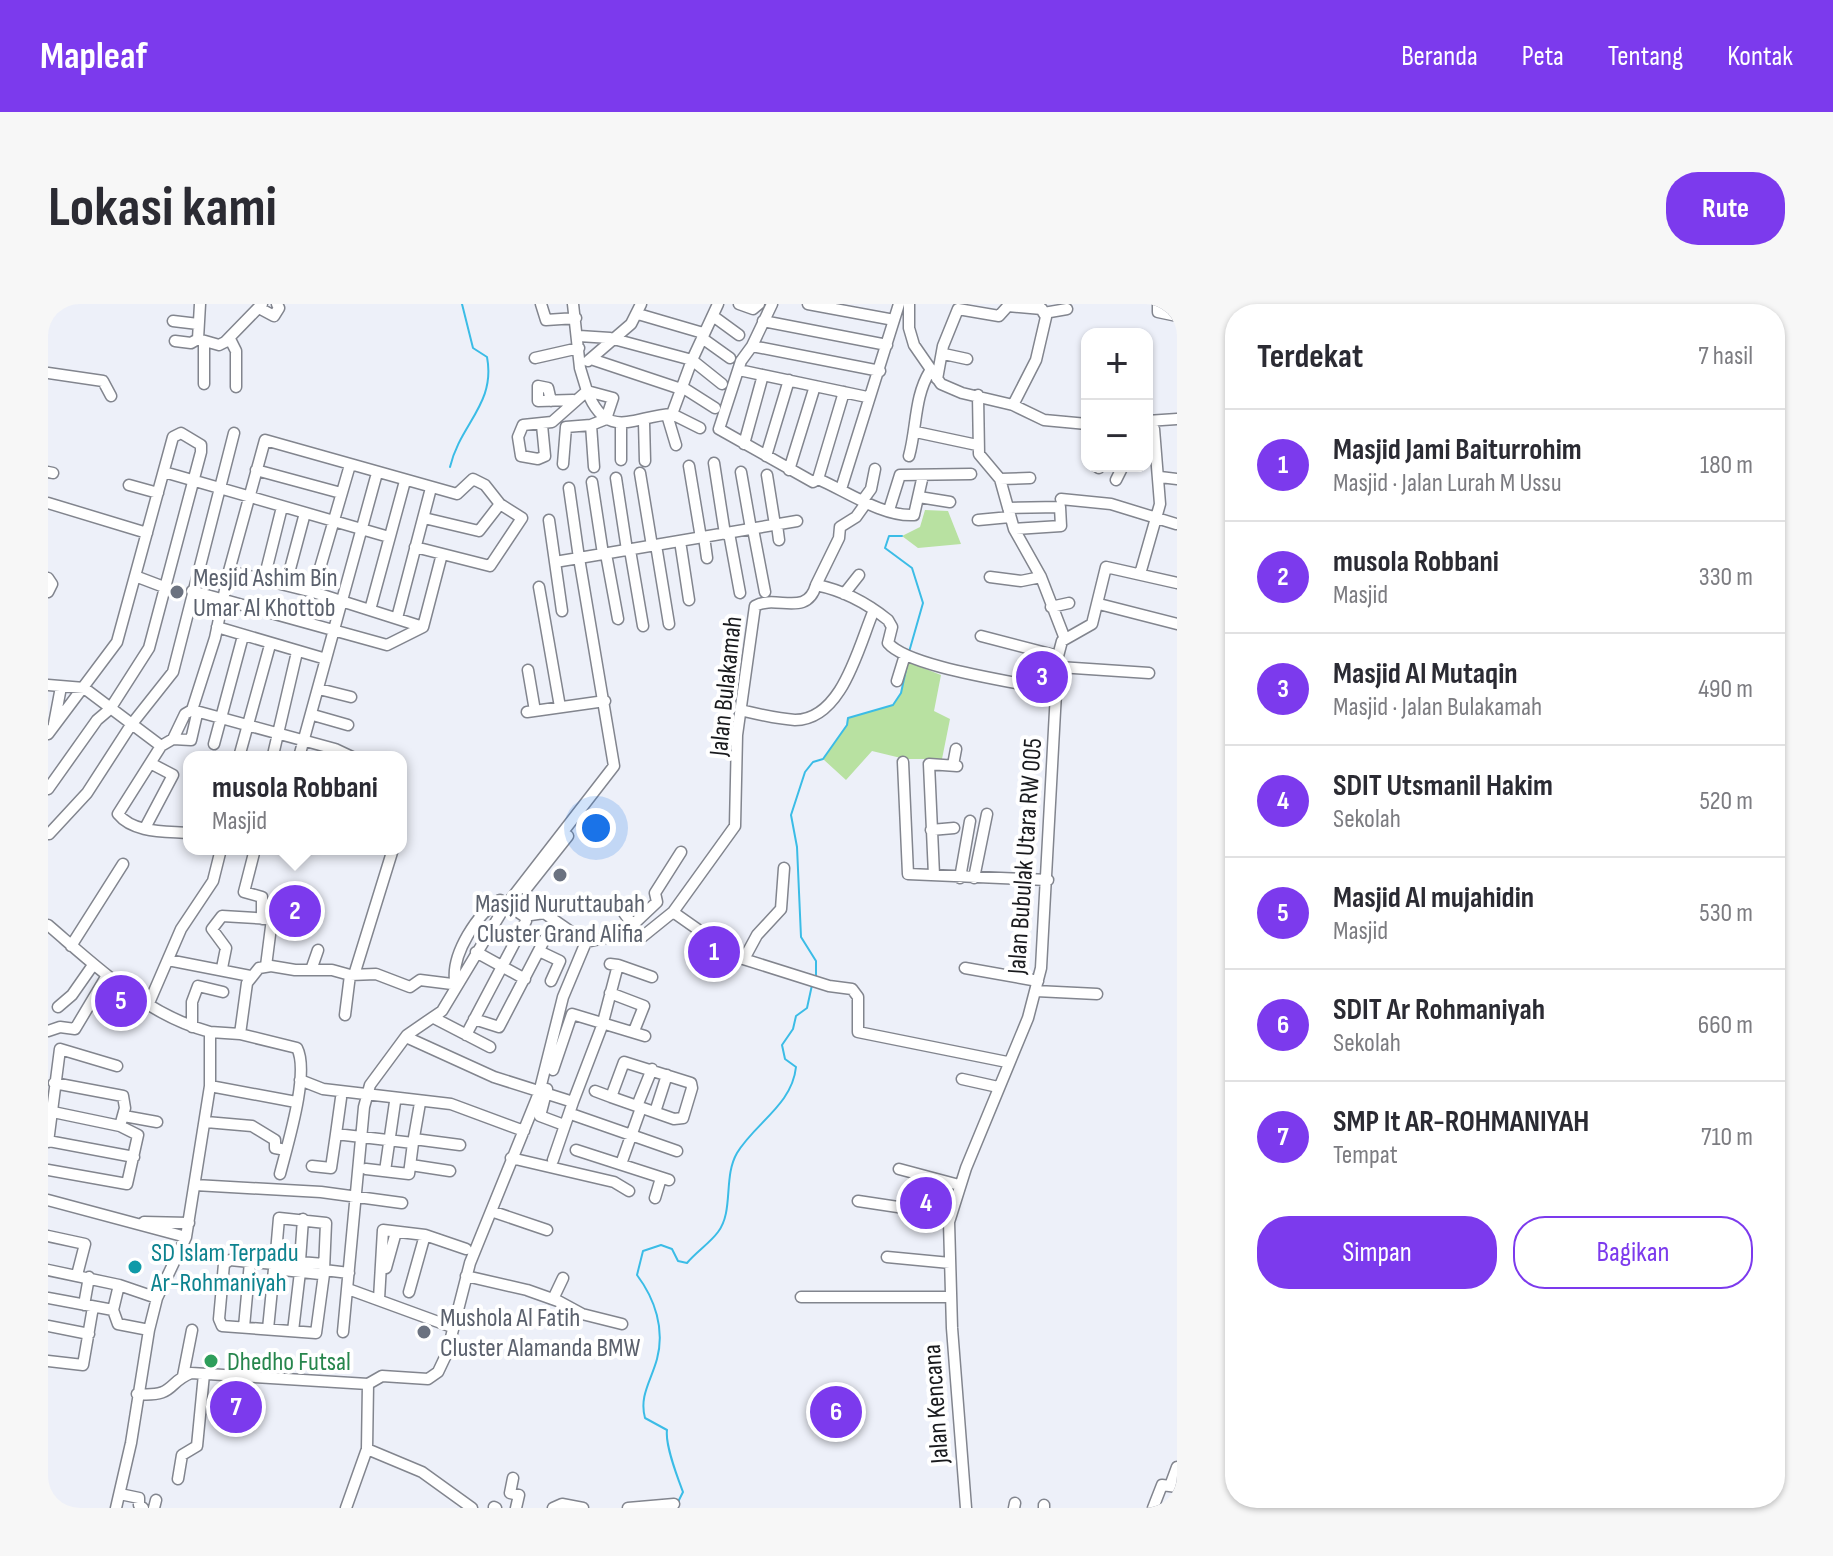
<!DOCTYPE html>
<html lang="id">
<head>
<meta charset="utf-8">
<style>
  body { margin:0; font-family:"Sofia Sans Condensed",sans-serif; background:#f7f7f7; color:#2b2b33 }
  .controls { position:absolute; right:24px; top:24px; display:grid; overflow:hidden; border-radius:16px; box-shadow:0 2px 6px #0004 }
  .controls button { width:72px; height:72px; display:grid; place-items:center; padding:0; border:0; border-bottom:2px solid #e1e1e2; background:#fff; color:#2b2b33; font:40px sans-serif }
  .you { position:absolute; left:548px; top:524px; width:28px; height:28px; margin:-20px; border:6px solid #fff; border-radius:50%; background:#1a73e8; box-shadow:0 0 0 12px #1a73e833 }
  .badge { display:grid; place-items:center; width:52px; height:52px; border-radius:50%; background:#7c3aed; color:#fff; font-size:26px; font-weight:700 }
  .pin { position:absolute; translate:-50% -50%; border:4px solid #fff; box-shadow:0 2px 8px #0006 }
  .popup { position:absolute; left:135px; top:447px; width:224px; height:104px; box-sizing:border-box; display:grid; place-content:center; border-radius:16px; background:#fff; filter:drop-shadow(0 2px 6px #0005); font-size:26px; white-space:nowrap; color:#7c7c81 }
  .popup b { font-size:30px; color:#2b2b33 }
  .popup::after { content:''; position:absolute; left:50%; top:100%; margin-left:-16px; border:16px solid transparent; border-top-color:#fff }
  .list { margin:0; padding:0; list-style:none }
  h2 { display:flex; justify-content:space-between; align-items:center; height:104px; margin:0; padding:0 32px; font-size:34px }
  h2 small { font-size:26px; font-weight:400; color:#7c7c81 }
  .list li { display:grid; grid-template-columns:52px 1fr auto; gap:24px; align-items:center; box-sizing:border-box; height:112px; padding:0 32px; border-top:2px solid #e1e1e2 }
  .list b { display:block; font-size:30px; white-space:nowrap }
  .list p { margin:0; font-size:26px; white-space:nowrap; color:#7c7c81 }
  .list em { font-size:26px; font-style:normal; color:#7c7c81 }
  .actions { display:flex; gap:16px; padding:24px 32px }
  .actions a { flex:1; padding:18px 0; border:2px solid #7c3aed; border-radius:32px; text-align:center; font-size:28px; color:#7c3aed }
  .actions .main { background:#7c3aed; color:#fff }
  .map { position:relative; flex:none; width:1129px; height:1204px; overflow:hidden; border-radius:32px }
  header { display:flex; align-items:center; gap:48px; box-sizing:border-box; height:112px; padding:0 40px; background:#7c3aed; color:#fff }
  header strong { font-size:38px }
  nav { display:flex; gap:44px; margin-inline-start:auto; font-size:28px }
  .intro { display:flex; align-items:center; justify-content:space-between; box-sizing:border-box; height:192px; padding:0 48px }
  h1 { margin:0; font-size:56px }
  .button { padding:20px 36px; border-radius:32px; background:#7c3aed; color:#fff; font-size:28px; font-weight:700 }
  main { display:flex; gap:48px; padding:0 48px }
  aside { flex:1; background:#fff; border-radius:32px; box-shadow:0 2px 6px #0004 }
  .map>svg:first-child { display:block }
</style>
</head>
<body>
<header>
<strong>Mapleaf</strong>
<nav><a>Beranda</a><a>Peta</a><a>Tentang</a><a>Kontak</a></nav>
</header>
<div class="intro"><h1>Lokasi kami</h1><a class="button">Rute</a></div>
<main>
<div class="map">
<svg width="1129" height="1204" viewBox="0 0 1129 1204">
  <rect width="100%" height="100%" fill="#edf0f9"/>
  <path fill="#b8e1a1" d="M877 206 900 207 913 240 870 244 854 232 872 223Z
    M860 358 893 371 886 407 902 415 894 455H857L824 447 798 476 775 455 799 421 800 414 845 401 853 389Z"/>
  <g fill="none" stroke-linecap="round" stroke-linejoin="round">
    <path stroke="#3bbce6" stroke-width="2" d="M402 163C412 120 448 100 439 53L425 44 414 0
      M854 232H841L837 244 864 264 875 299 861 348
      M768 672V657L753 633 749 543 743 511 757 468 765 458 775 455 799 421 800 414 845 401 853 389 859 361
      M629 1200 635 1188C629 1172 617 1141 619 1126L597 1114C591 1092 603 1077 609 1055 617 1025 607 995 589 971L595 947 613 941 624 945 630 957 639 959C648 948 662 939 670 928 686 907 675 873 689 849 707 819 744 801 748 763L737 755 734 741 745 725 748 712 759 704 764 681"/>
    <g stroke="#82858e" stroke-width="13">
      <path id="minor" d="M493 0 498 16 528 14
        M691 0 705 5 711 0
        M724 0 704 42 693 57 671 125 765 178 770 175C798 187 835 213 866 211L875 171
        M760 0 846 16
        M861 0V24L866 41 893 80 914 89 965 101 996 116 1039 120
        M1110 0V8L1129 12
        M211 4 226 12 231 4 229 0
        M996 9 1019 5
        M590 10 655 29
        M665 12 691 31
        M125 17 150 20
        M715 17 839 41
        M531 32 562 34 644 56 674 80
        M654 34 682 54
        M150 35 171 41 177 38 214 0
        M150 35 152 0
        M182 35 188 47V83
        M127 37 143 39 150 35
        M704 42 832 67
        M896 50 919 55
        M487 54 531 44
        M543 55 633 85
        M540 57 583 20 593 0
        M691 66 819 93
        M0 69 55 77 63 92
        M889 75 895 42 910 5 951 12 960 2 994 5
        M156 80V39
        M634 83 667 104
        M930 91 931 150 952 175 966 225 993 273 1017 335
        M503 97 500 84 490 82V97L525 96
        M965 101 988 56 998 13 990 0
        M624 110 644 56 670 0
        M624 110 652 124
        M619 111 628 141
        M1099 117 1129 115
        M596 118 597 157
        M573 119V156
        M494 121 497 152 490 155 473 152 470 133 475 121 504 118 539 87C559 138 586 112 624 110
        M543 121 546 163
        M868 128 929 141
        M696 140 715 71
        M718 152 741 76
        M861 152C869 123 866 93 882 67
        M666 159 677 230
        M515 160 518 123 543 121 558 115 565 94 539 87 532 64 525 0
        M641 162 653 234
        M1048 162 1051 164
        M208 166 293 189
        M741 166 767 82
        M0 168 5 169
        M116 168 341 233
        M693 168 703 225
        M592 169 604 242
        M719 171 727 221
        M1112 173 1129 175
        M568 174 579 246
        M770 175 796 88
        M952 175 982 174
        M1068 176 1075 162
        M544 178 555 250
        M81 181 110 189
        M793 185 851 0
        M871 193 902 198
        M1013 195 1063 200 1128 220
        M815 196 823 185 827 165
        M0 199 99 229
        M960 204 1012 203 1013 222 966 225
        M841 206 852 171 923 170
        M376 214 431 227 452 200
        M501 216 514 307
        M930 216 962 213
        M729 221 731 236
        M705 225 717 288
        M681 229 692 289
        M656 233 659 254
        M632 237 641 296
        M608 241 621 320
        M367 243 442 262 474 214 452 200 437 181 425 175 409 190 217 136 181 267 265 288 375 323
        M582 246 595 322
        M558 250 570 315
        M507 258 531 254 521 184
        M1092 270 1112 200 1106 125 1099 118
        M87 272 116 283
        M942 273 973 277 993 273
        M0 274 4 280 0 288
        M216 275 234 203
        M238 280 257 209
        M768 281 791 234 792 223 808 213 818 199
        M491 283 512 403
        M144 287 339 341 375 323 394 250
        M265 288 302 161
        M796 290 811 271
        M1051 300 1129 320
        M1003 303 1021 299
        M322 306 357 177
        M349 314 383 184
        M169 323 278 355
        M933 332 1010 352
        M1011 363 1101 369
        M480 366 487 407
        M849 377 857 351
        M0 381 36 384 113 442
        M271 385 303 393
        M144 406 287 445 304 453
        M692 406C709 410 729 415 747 416 795 416 811 340 826 306
        M479 408 557 397
        M265 411 300 421
        M6 420 13 383
        M0 430 69 338 125 133 133 129 153 141V148L101 344 62 405 49 416 0 485
        M125 435 143 436 149 410
        M166 440 195 332
        M225 451 249 348
        M191 453 222 341
        M251 453 329 169
        M855 458 860 570 1000 576
        M905 461 908 445
        M97 524 125 471 104 460
        M883 526 906 524
        M141 529C120 527 86 530 70 510L113 442 125 435 137 410 144 406 167 334 181 267
        M1 530 39 489 83 421 125 368 186 129
        M207 545 196 588 214 593V615
        M886 571 881 460 909 462
        M912 574 922 517
        M926 574 939 510
        M478 585 520 532
        M625 608 689 653 781 682 804 685 810 693V728L959 758
        M584 620 576 609 585 603
        M0 621C49 663 98 711 162 728V782L138 933 109 994 101 1026 83 1139 68 1204
        M573 632 609 598 607 589 633 548
        M23 642 75 560
        M491 647 512 657 503 677
        M428 648 477 675
        M696 655 709 631 733 605 736 564
        M120 656 202 672
        M570 661 604 673
        M174 664 178 644 164 625 174 612 224 615 218 662
        M917 664 990 677
        M263 666 270 646
        M306 671 345 545
        M988 687 1049 690
        M562 689 596 702 586 727
        M101 699 133 625 165 577 173 545
        M10 703 24 691 45 661
        M297 711 302 671
        M386 714 442 743
        M426 715 451 723 501 627
        M144 723V698L150 682 175 688
        M0 727 12 723 27 725 58 673
        M162 728 192 730 199 679 211 664 223 662 247 666H284L302 671 328 670 362 683 372 676 404 680 407 676C404 650 429 609 452 596L476 612 496 609 538 638
        M192 730 249 744C262 769 239 842 232 870
        M418 731 478 617
        M358 733 446 773 525 798 505 856
        M576 758 643 779 644 784 635 814 626 815 563 793Z
        M505 766 524 710 597 732
        M914 775 950 783
        M252 776 275 785 403 800 476 827
        M6 779 75 792 77 804 72 822
        M162 782 248 798
        M499 785 492 812 516 821
        M547 787 563 793
        M525 798 554 722 570 661 562 660
        M589 802 604 765
        M607 808 619 771
        M523 810 629 847
        M76 812 109 818
        M158 818 204 822 227 836V844L238 846
        M288 830 293 794
        M366 835 412 841
        M0 837 86 853
        M0 838 12 745 69 762
        M528 846 621 876
        M463 854 566 878 581 887
        M573 860 593 804
        M363 861 402 867
        M264 862 283 864 288 830 365 839 372 799
        M318 865 361 870 365 839
        M851 865 911 881
        M0 866 79 880 90 831 72 822 5 808
        M337 867 347 798
        M147 881 273 888 354 899
        M607 894 613 874
        M0 896 138 933
        M810 897 903 911
        M443 907 499 926
        M96 918 141 919
        M0 932 37 940 29 971
        M839 953 902 959
        M227 956 276 960
        M252 957 255 915
        M202 958 182 956 176 960 171 1015 174 1022 268 1029 276 970
        M227 962 226 965 272 970 276 966
        M338 964 348 928
        M0 966 71 981 65 1006
        M418 972 479 986 510 997 534 1010 574 1020
        M71 981 109 994
        M300 985 404 1023
        M361 988 377 931
        M753 993H902
        M0 994 65 1006 70 1020 101 1026
        M331 995 335 926 377 931 418 945
        M505 995 515 974
        M36 1001 41 973
        M0 1022 41 1030
        M196 1023 202 958 227 960 231 914 278 919 276 966 301 969
        M220 1025 226 965
        M245 1027 252 968
        M295 1028 316 803 322 781 359 731 394 707 456 604 566 462 531 254 749 217
        M0 1057 35 1061 45 1003
        M135 1072 144 1026
        M320 1080 334 1072 380 1075 390 1068 399 1049 422 959 491 789 515 693 538 638 567 632 594 633 625 608 687 522 689 431 707 302C728 290 759 314 768 281 794 286 820 300 840 316L844 323 840 339C861 364 971 378 1008 387
        M89 1090C128 1093 118 1079 143 1069L320 1080
        M319 1145 374 1168 424 1204
        M465 1174 462 1189 471 1191 468 1204
        M130 1175 134 1151 149 1142 156 1070
        M1122 1182 1129 1163
        M72 1190 91 1194V1201L95 1204
        M446 1203 448 1204
        M106 1204 108 1196
        M298 1204 319 1145 320 1080
        M505 1204 514 1200 535 1204
        M580 1204 626 1200
        M918 1204 904 1024 901 918 918 864 980 714 993 664 1010 352 1014 337 1044 320 1058 263 1129 279
        M966 1204 967 1199
        M996 1204V1201
        M1105 1204 1114 1181 1129 1183"/>
    </g>
    <use href="#minor" stroke="#fff" stroke-width="10"/>
  </g>
  <g fill="#6b7280" stroke="#fff" stroke-width="3">
    <circle cx="129" cy="288" r="8"/>
    <circle cx="512" cy="571" r="8"/>
    <circle cx="376" cy="1028" r="8"/>
  </g>
  <circle fill="#0f9aa8" stroke="#fff" stroke-width="3" cx="87" cy="963" r="8"/>
  <circle fill="#2e9e5b" stroke="#fff" stroke-width="3" cx="163" cy="1057" r="8"/>
  <g text-anchor="middle" stroke-width="8" stroke-linejoin="round" paint-order="stroke">
    <g font-size="26" fill="#5b616d" stroke="#fff" text-anchor="start">
      <text x="145" y="282">Mesjid Ashim Bin<tspan x="145" dy="30">Umar Al Khottob</tspan></text>
      <text x="512" y="608" text-anchor="middle">Masjid Nuruttaubah<tspan x="512" dy="30">Cluster Grand Alifia</tspan></text>
      <text x="392" y="1022">Mushola Al Fatih<tspan x="392" dy="30">Cluster Alamanda BMW</tspan></text>
    </g>
    <g font-size="26" fill="#191a1d" stroke="#fff">
      <text transform="translate(677 382) rotate(-84)" y="9">Jalan Bulakamah</text>
      <text transform="translate(976 552) rotate(-86)" y="9">Jalan Bubulak Utara RW 005</text>
      <text transform="translate(887 1100) rotate(-94)" y="9">Jalan Kencana</text>
    </g>
    <g font-size="26" fill="#0d838f" stroke="#fff" text-anchor="start">
      <text x="103" y="957">SD Islam Terpadu<tspan x="103" dy="30">Ar-Rohmaniyah</tspan></text>
    </g>
    <g font-size="26" fill="#27864d" stroke="#fff" text-anchor="start">
      <text x="179" y="1066">Dhedho Futsal</text>
    </g>
  </g>
</svg>
<div class="controls">
<button>+</button>
<button>−</button>
</div>
<div class="you"></div>
<div class="pin badge" style="left:666px;top:648px">1</div>
<div class="pin badge" style="left:247px;top:607px">2</div>
<div class="popup"><b>musola Robbani</b>Masjid</div>
<div class="pin badge" style="left:994px;top:373px">3</div>
<div class="pin badge" style="left:878px;top:899px">4</div>
<div class="pin badge" style="left:73px;top:697px">5</div>
<div class="pin badge" style="left:788px;top:1108px">6</div>
<div class="pin badge" style="left:188px;top:1103px">7</div>
</div>
<aside>
<h2>Terdekat<small>7 hasil</small></h2>
<ul class="list">
<li><span class="badge">1</span><div><b>Masjid Jami Baiturrohim</b><p>Masjid · Jalan Lurah M Ussu</p></div><em>180 m</em></li>
<li><span class="badge">2</span><div><b>musola Robbani</b><p>Masjid</p></div><em>330 m</em></li>
<li><span class="badge">3</span><div><b>Masjid Al Mutaqin</b><p>Masjid · Jalan Bulakamah</p></div><em>490 m</em></li>
<li><span class="badge">4</span><div><b>SDIT Utsmanil Hakim</b><p>Sekolah</p></div><em>520 m</em></li>
<li><span class="badge">5</span><div><b>Masjid Al mujahidin</b><p>Masjid</p></div><em>530 m</em></li>
<li><span class="badge">6</span><div><b>SDIT Ar Rohmaniyah</b><p>Sekolah</p></div><em>660 m</em></li>
<li><span class="badge">7</span><div><b>SMP It AR-ROHMANIYAH</b><p>Tempat</p></div><em>710 m</em></li>
</ul>
<div class="actions"><a class="main">Simpan</a><a>Bagikan</a></div>
</aside>
</main>
</body>
</html>
